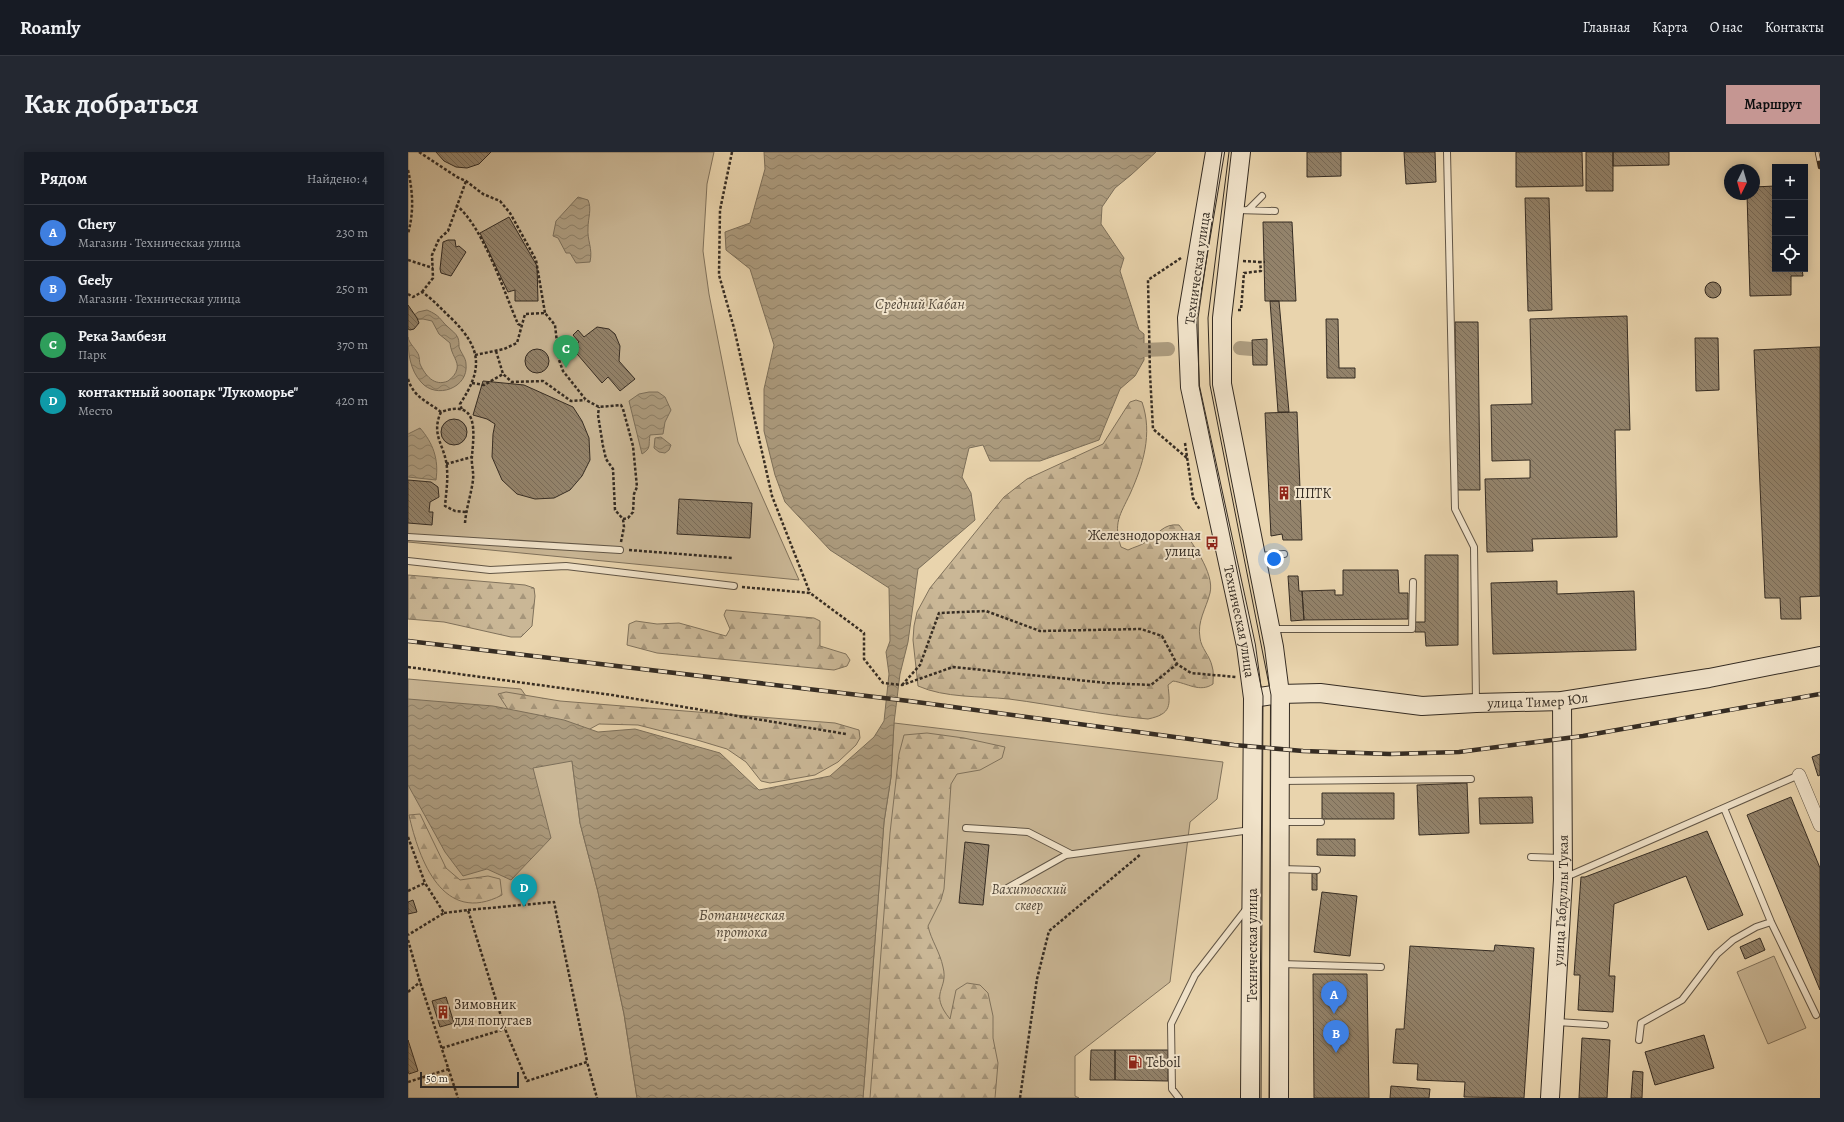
<!DOCTYPE html>
<html lang="ru">
<head>
<meta charset="utf-8">
<style>
  body { margin:0; font-family:Alegreya,serif; background:#242831; color:#f1f3f6 }
  .controls { position:absolute; right:12px; top:12px; display:grid; overflow:hidden; border-radius:0px; box-shadow:0 2px 10px #0003 }
  .controls button { width:36px; height:36px; display:grid; place-items:center; padding:0; border:0; border-bottom:1px solid #363941; background:#171b24; color:#f1f3f6; font:20px sans-serif }
  .compass { position:absolute; left:1316px; top:12px; width:36px; height:36px; border-radius:50%; background:#171b24; box-shadow:0 2px 10px #0003; rotate:185deg }
  .scale { position:absolute; left:12px; bottom:10px; width:99px; box-sizing:border-box; padding-left:4px; border:2px solid #352c23; border-top:0; font-size:11px; line-height:14px; white-space:nowrap; color:#352c23; -webkit-text-stroke:3px #f1e3ca; paint-order:stroke }
  .you { position:absolute; left:866px; top:407px; width:14px; height:14px; margin:-10px; border:3px solid #fff; border-radius:50%; background:#1a73e8; box-shadow:0 0 0 6px #1a73e833 }
  .badge { display:grid; place-items:center; width:26px; height:26px; border-radius:50%; background:#c59692; color:#fff; font-size:13px; font-weight:700 }
  .pin { position:absolute; translate:-50% -33px; filter:drop-shadow(0 1px 2px #0008) }
  .pin::after { content:''; position:absolute; top:21px; width:14px; height:12px; background:inherit; clip-path:polygon(0 0,100% 0,50% 100%) }
  .list { margin:0; padding:0; list-style:none }
  h2 { display:flex; justify-content:space-between; align-items:center; height:52px; margin:0; padding:0 16px; font-size:17px }
  h2 small { font-size:13px; font-weight:400; color:#9ea1a6 }
  .list li { display:grid; grid-template-columns:26px 1fr auto; gap:12px; align-items:center; box-sizing:border-box; height:56px; padding:0 16px; border-top:1px solid #363941 }
  .list b { display:block; font-size:15px; white-space:nowrap }
  .list p { margin:0; font-size:13px; white-space:nowrap; color:#9ea1a6 }
  .list em { font-size:13px; font-style:normal; color:#9ea1a6 }
  .icon { flex:none; width:22px; height:22px; fill:none; stroke:currentColor; stroke-width:2; stroke-linecap:round; stroke-linejoin:round }
  .map { position:relative; flex:none; width:1412px; height:946px; overflow:hidden; border-radius:0px }
  header { display:flex; align-items:center; gap:24px; box-sizing:border-box; height:56px; padding:0 20px; background:#171b24; border-bottom:1px solid #363941 }
  header strong { font-size:19px }
  nav { display:flex; gap:22px; margin-inline-start:auto; font-size:14px }
  .intro { display:flex; align-items:center; justify-content:space-between; box-sizing:border-box; height:96px; padding:0 24px }
  h1 { margin:0; font-size:28px }
  .button { padding:10px 18px; border-radius:0px; background:#c59692; color:#111; font-size:14px; font-weight:700 }
  main { display:flex; gap:24px; padding:0 24px }
  aside { flex:1; background:#171b24; border-radius:0px; box-shadow:0 2px 10px #0003 }
  .map>svg:first-child { display:block }
</style>
</head>
<body>
<header>
<strong>Roamly</strong>
<nav><a>Главная</a><a>Карта</a><a>О нас</a><a>Контакты</a></nav>
</header>
<div class="intro"><h1>Как добраться</h1><a class="button">Маршрут</a></div>
<main>
<aside>
<h2>Рядом<small>Найдено: 4</small></h2>
<ul class="list">
<li><span class="badge" style="background:#3f7fe0">A</span><div><b>Chery</b><p>Магазин · Техническая улица</p></div><em>230 m</em></li>
<li><span class="badge" style="background:#3f7fe0">B</span><div><b>Geely</b><p>Магазин · Техническая улица</p></div><em>250 m</em></li>
<li><span class="badge" style="background:#2e9e5b">C</span><div><b>Река Замбези</b><p>Парк</p></div><em>370 m</em></li>
<li><span class="badge" style="background:#0f9aa8">D</span><div><b>контактный зоопарк &quot;Лукоморье&quot;</b><p>Место</p></div><em>420 m</em></li>
</ul>
</aside>
<div class="map">
<svg width="1412" height="946" viewBox="0 0 1412 946">
  <defs>
    <pattern id="forest-firs" width="22" height="20" patternUnits="userSpaceOnUse"><rect width="22" height="20" fill="#cab796"/><path d="M5 1l3.5 6h-7zM16 11l3.5 6h-7z" fill="#a5957a"/></pattern>
    <pattern id="water-waves" width="16" height="10" patternUnits="userSpaceOnUse"><rect width="16" height="10" fill="#ac9b7e"/><path d="M0 5q4-4 8 0t8 0" fill="none" stroke="#8d7f67"/></pattern>
    <pattern id="building-back-hatch" width="6" height="6" patternUnits="userSpaceOnUse"><rect width="6" height="6" fill="#93836b"/><path d="M-1 5l2 2M0 0l6 6M5-1l2 2" fill="none" stroke="#796b58"/></pattern>
  </defs>
  <rect width="100%" height="100%" fill="#e9d4ad"/>
  <filter id="stains"><feTurbulence type="fractalNoise" baseFrequency=".005" numOctaves="4"/><feColorMatrix values="0 0 0 0 .2 0 0 0 0 .09 0 0 0 0 .02 0 0 0 .5 -.17"/></filter>
  <radialGradient id="worn" r=".72"><stop offset=".6" stop-color="#630" stop-opacity="0"/><stop offset="1" stop-color="#630" stop-opacity=".3"/></radialGradient>
  <path fill="#cab796" stroke="#80725c" d="M0 0H306L299 32 295 99 301 142 330 290 391 428 0 390Z
    M0 527 113 537 164 609 172 671 190 740 216 862 229 946H0Z
    M486 571 815 610 809 647 782 670 762 830 667 904V944L671 946H455L476 670 483 625Z
    M1366 804 1398 876 1360 892 1329 820Z"/>
  <path fill="url(#forest-firs)" stroke="#80725c" d="M728 248 734 250C745 282 735 313 722 342 712 363 705 371 713 395L720 398C726 395 732 394 738 390 750 383 755 371 771 373 783 389 807 421 802 441 798 457 789 469 792 486 793 496 802 504 804 514 806 519 805 527 805 532 792 541 779 531 765 529L760 533C762 553 764 562 740 567 693 563 647 553 601 547 571 544 537 546 510 534L505 488 506 474 509 460 522 436 596 345 619 327 695 292 718 256 722 250Z
    M0 423 117 433 126 436 127 444 124 474 113 485H103L36 470 0 467Z
    M318 458 406 466 412 469V494L438 502 442 508 439 514 426 518 249 501 219 493 221 472 228 469 249 472 271 471 318 484 322 477 316 463Z
    M98 540 152 549 427 571 451 578 452 586 448 593 430 610 407 623 362 631 353 629 338 610 319 597 289 588 230 573 191 572 171 583 105 565 90 542Z
    M519 581 556 586 597 595 594 606 572 618 549 622 543 632 536 737 533 748 520 774C523 788 532 800 535 815 541 838 520 840 542 867L548 838 559 831 572 833 580 841 585 864V886L590 911 587 946H462L482 681 491 602 496 583Z
    M12 662 38 716 52 728 80 724 92 727 94 743C35 774 11 708 1 663Z"/>
  <path fill="url(#water-waves)" stroke="#7c6f5a" d="M356 0H748L723 23 707 36 694 55 693 72 716 106 712 119 731 178 736 182V208L727 224 712 237 691 288 632 309H582L575 293 561 296 554 325 563 341 567 368 510 417 500 490 492 522 486 571 483 625 476 670 455 946H229L216 862 190 740 172 671 164 609 125 616 143 686 103 728 79 717 55 724 37 700 0 633V547L85 554 156 568 190 580 227 577 312 601 351 638 422 624 466 585 476 569 481 522 478 500 482 489 481 436 422 398 377 350 367 323 356 279V237L366 193 342 117 318 98 317 80 342 71 357 17Z
    M170 45 180 48C184 57 180 66 180 76 179 89 185 96 182 110L168 111 162 101H158L150 86 145 84 148 69Z
    M19 158C33 164 31 167 40 175 44 179 48 181 50 186 51 189 51 192 51 195 53 201 58 206 58 212 61 236 28 248 13 230 2 218 0 201 0 185 1 191 6 195 9 200 12 204 11 208 12 212 17 223 26 235 40 229 44 226 48 222 49 217 51 209 43 203 42 191L31 182 24 169 15 167 0 168 10 160Z
    M241 240H250L257 245 263 258 257 270 255 282 242 283C240 293 244 296 234 302L221 249 231 242Z
    M12 276C25 291 31 307 28 328L0 325V282Z
    M253 285 263 293 261 298 257 301 251 300 246 296 247 286Z"/>
  <g fill="none" stroke-linecap="round" stroke-linejoin="round">
    <path stroke="#ac9b7e" stroke-width="14" d="M832 196 844 197
      M736 198 760 197"/>
  </g>
  <path fill="url(#building-back-hatch)" stroke="#352c23" d="M28 0H83L71 12 59 16 48 15 36 9Z
    M899 0H933V24L899 25Z
    M996 0H1027L1028 30 998 32Z
    M1108 0H1174L1175 34 1108 35Z
    M1178 0H1205V39H1178Z
    M1205 0H1261V13L1205 14Z
    M1367 34V117H1394L1395 124H1383V143L1342 144 1339 42H1346V35Z
    M1117 46H1141L1144 158 1120 159Z
    M101 65 129 114 130 149H107V138L100 140 72 81Z
    M855 70H884L888 149H857Z
    M40 88H47L48 95 51 94 58 100 43 124 33 121 32 117 35 90Z
    M1297 138a8 8 0 1 1 16 0a8 8 0 1 1-16 0Z
    M862 149H871L881 260H870Z
    M0 153 9 166 11 171 6 177 2 178 0 177Z
    M1219 164 1222 278H1207L1209 385 1124 387 1125 399 1079 400 1077 327 1122 326V308L1084 309 1083 253 1124 252 1122 167Z
    M918 167H930L931 216H947V226H919Z
    M1047 170H1070L1072 338H1049Z
    M189 175 201 177 207 182 212 194 211 209 227 227 212 239 200 225 194 231 164 196 171 190 165 183 170 178 176 185Z
    M1287 186H1310L1311 238 1288 239Z
    M859 187V213H845L844 188Z
    M1412 195V444L1392 445 1393 467H1373L1372 446H1357L1346 198Z
    M117 209a12 12 0 1 1 24 0a12 12 0 1 1-24 0Z
    M75 229 116 233 165 255 174 269 181 286 182 308 174 324 162 338 146 346 127 347 109 342 94 328 84 305 85 282 87 272 79 267 65 263Z
    M889 260 894 388H875L874 382 863 384 857 261Z
    M33 280a13 13 0 1 1 26 0a13 13 0 1 1-26 0Z
    M0 328 23 330 30 335 31 345 22 350 21 360H25L24 373 0 371Z
    M271 347 344 351 342 386 269 382Z
    M1017 403H1050V493L1018 494 1017 480H1007V470H1017Z
    M935 418H990L991 441H1000V467L896 468 894 439 927 438V443H935Z
    M880 424H890L891 439H894L896 468 883 469Z
    M1149 429V442L1226 439 1228 498 1085 502 1083 431Z
    M1412 602V623L1410 624 1404 605Z
    M1059 631 1061 681 1011 683 1009 633Z
    M914 641H986V667H914Z
    M1124 645 1125 671 1072 672 1071 646Z
    M1383 645 1412 716V838L1339 663Z
    M1299 679 1335 763 1300 778 1278 724 1206 752 1201 824H1207L1205 860 1170 858 1172 823H1166L1173 725H1177Z
    M909 687H947V704L909 703Z
    M557 690 581 693 575 753 551 751Z
    M904 721 909 722V738H904Z
    M914 740 949 744 942 804 906 800Z
    M5 748 9 760 0 762V750Z
    M1352 786 1357 798 1337 807 1332 795Z
    M1087 793 1126 796 1116 946 1056 945 1057 930 1009 928 1010 912 985 911 988 877H996L1002 794 1086 799Z
    M905 822H959L961 946H906Z
    M38 845 46 871 32 875 24 849Z
    M1296 883 1306 916 1247 933 1237 900Z
    M1174 886 1202 888 1199 946H1171Z
    M0 888 10 919 1 922 0 919Z
    M683 898H707V928H682Z
    M707 898H760V929L707 928Z
    M1225 919 1235 920 1234 946H1223Z
    M983 934 1022 937 1021 946H982Z"/>
  <g fill="none" stroke-linecap="round" stroke-linejoin="round">
    <g stroke="#625646" stroke-width="8">
      <path id="lane" d="M1039 0 1047 357 1066 395 1068 550
        M829 58 867 59
        M840 58 854 44
        M0 385 212 398
        M850 404 876 402
        M0 409 82 418 158 414 326 434
        M863 477H1004L1005 430
        M873 629 1063 627
        M1316 656 1363 770 1408 863
        M872 670H913
        M558 676 620 680 663 702
        M1123 705 1153 706
        M873 717 909 718
        M1158 725 1391 623
        M594 739 658 703 843 678
        M873 812 973 815
        M1149 870 1197 873
        M1231 888 1233 871 1274 848 1309 802 1325 788 1348 775 1363 770
        M771 946 764 937 763 872 787 823 839 756"/>
    </g>
    <g stroke="#625646" stroke-width="14">
      <path id="street" d="M1391 623 1412 673"/>
    </g>
    <g stroke="#352c23" stroke-width="20">
      <g id="secondary">
        <path id="s1" d="M807 0 779 166 782 235 838 494 845 546 842 946"/>
        <path d="M833 0 814 166V232L866 495 872 542 871 946"/>
        <path id="s2" d="M845 546 872 542 912 541 1014 554 1068 551 1154 549 1301 526 1412 504"/>
        <path id="s3" d="M1142 946 1155 727 1154 549"/>
      </g>
    </g>
    <path stroke="#352c23" stroke-width="2.5" stroke-dasharray="3 2" stroke-linecap="butt" d="M11 0 49 25 58 29 75 42 92 49 102 61 128 108 137 161
      M324 0 312 58 311 123 326 176 364 344 402 441
      M0 18C5 41 6 59 0 82
      M48 53C75 74 96 140 110 172L114 174
      M773 106 740 128 742 222 745 277 779 306
      M0 108 25 116
      M835 109 852 110
      M14 140 25 126 24 103 31 87 40 79 58 29
      M0 142 5 145 14 140C26 148 34 158 44 167 74 197 75 217 52 252L54 258
      M830 158H833L836 121 853 119 852 110H857
      M88 199 95 222 104 230 135 229 163 249 177 248
      M67 203 96 197 109 191 117 162 137 161 147 173 151 208 155 219 178 248 191 255 213 253 215 257 225 294 229 335 226 342 225 360 220 366 215 367 207 358 205 317 198 307 195 294 190 263 191 255
      M0 227C6 246 19 249 33 260
      M64 231 76 233 95 222
      M777 291 785 346 792 358
      M38 312 64 305
      M57 371C58 357 63 343 65 328 66 320 63 312 64 304 66 280 71 246 33 260 22 284 38 294 39 317 40 329 38 342 37 354L47 359 59 360
      M213 390 216 375 215 367
      M221 398 324 406
      M334 435 402 441 456 481V507L475 531 494 533 545 515 699 531 743 533 769 512
      M0 515 204 543 438 582
      M494 533 512 513 531 461 578 459 632 479 733 477 754 484 769 512 783 521 828 525
      M0 685 17 731
      M0 739 17 731 36 761 0 783
      M60 758 146 750 179 909
      M36 761 60 758 97 877 119 929 179 910 189 946
      M0 788 12 830 50 946
      M0 840 12 830
      M34 896 97 877
      M0 930 41 917
      M612 946 629 827 641 779 733 702"/>
    <use href="#lane" stroke="#f1e3ca" stroke-width="6"/>
    <use href="#street" stroke="#f1e3ca" stroke-width="13"/>
    <use href="#secondary" stroke="#f1e3ca" stroke-width="18"/>
    <path stroke="#352c23" stroke-width="1" d="M814 0 790 166 791 234 855 544 853 946
      M821 0 800 166 802 233 863 543 861 946"/>
    <g stroke="#352c23" stroke-width="4.5">
      <path id="rail" d="M1409 0 1412 15
        M0 489 501 549 826 593 895 599 982 602 1051 600 1175 584 1412 542"/>
    </g>
    <use href="#rail" stroke="#f1e3ca" stroke-width="3" stroke-dasharray="9" stroke-linecap="butt"/>
  </g>
  <defs>
    <g id="building-bare" transform="scale(1.08)"><path d="M-4-6H4V6H1V3H-1V6H-4ZM-2.5-4.3h1.7v1.8h-1.7ZM.8-4.3h1.7v1.8H.8ZM-2.5-1h1.7V.8h-1.7ZM.8-1h1.7V.8H.8Z" fill="#8f2418" stroke="#f1e3ca" stroke-width="2.5" paint-order="stroke"/></g>
    <g id="bus-bare" transform="scale(1.08)"><path d="M-5-6H5V4H4V6H2V4H-2V6H-4V4H-5ZM-3.5-4V0h7V-4ZM-3.5 1.2v1.5H-2V1.2ZM2 1.2v1.5H3.5V1.2Z" fill="#8f2418" stroke="#f1e3ca" stroke-width="2.5" paint-order="stroke"/></g>
    <g id="fuel-bare" transform="scale(1.08)"><path d="M-5.5-6h7V0h2V4h1.3V-2.5L3-4.5l.8-.8L6-3V5H2.5V1h-1V6h-7ZM-4.2-4.7v3.2H.2V-4.7Z" fill="#8f2418" stroke="#f1e3ca" stroke-width="2.5" paint-order="stroke"/></g>
  </defs>
  <g fill-rule="evenodd">
    <use href="#building-bare" x="876" y="341"/>
    <use href="#bus-bare" x="804" y="391"/>
    <use href="#building-bare" x="35" y="860"/>
    <use href="#fuel-bare" x="727" y="910"/>
  </g>
  <g text-anchor="middle" stroke-width="4" stroke-linejoin="round" paint-order="stroke">
    <g font-size="14" fill="#352c23" stroke="#f1e3ca">
      <text transform="translate(789 116) rotate(-82)" y="5">Техническая улица</text>
      <text dy="5" stroke="none"><textPath href="#s1" startOffset="477">Техническая улица</textPath></text>
      <text dy="5" stroke="none"><textPath href="#s2" startOffset="286">улица Тимер Юл</textPath></text>
      <text dy="5" stroke="none"><textPath href="#s3" startOffset="198">улица Габдуллы Тукая</textPath></text>
      <text transform="translate(844 793) rotate(-90)" y="5">Техническая улица</text>
    </g>
    <g font-size="14" fill="#352c23" stroke="#f1e3ca" text-anchor="start">
      <text x="887" y="346">ППТК</text>
      <text x="793" y="388" text-anchor="end">Железнодорожная<tspan x="793" dy="16">улица</tspan></text>
      <text x="46" y="857">Зимовник<tspan x="46" dy="16">для попугаев</tspan></text>
      <text x="738" y="915">Teboil</text>
    </g>
    <g font-size="14" font-style="italic" fill="#53483a" stroke="#f1e3ca">
      <text x="621" y="742">Вахитовский<tspan x="621" dy="16">сквер</tspan></text>
    </g>
    <g font-size="15" font-style="italic" fill="#53483a" stroke="#f1e3ca">
      <text x="512" y="157">Средний Кабан</text>
      <text x="334" y="768">Ботаническая<tspan x="334" dy="17">протока</tspan></text>
    </g>
  </g>
  <rect width="100%" height="100%" filter="url(#stains)"/>
  <rect width="100%" height="100%" fill="url(#worn)"/>
</svg>
<div class="controls">
<button>+</button>
<button>−</button>
<button><svg class="icon" aria-label="locate" viewBox="0 0 24 24"><circle cx="12" cy="12" r="6"/><path d="M12 2v4M12 18v4M2 12h4M18 12h4"/></svg></button>
</div>
<svg class="compass" viewBox="-18 -18 36 36"><path d="M0-13l5 13h-10z" fill="#e53935"/><path d="M0 13l5-13h-10z" fill="#9ea1a6"/></svg>
<div class="scale">50 m</div>
<div class="you"></div>
<div class="pin badge" style="left:926px;top:862px;background:#3f7fe0">A</div>
<div class="pin badge" style="left:928px;top:901px;background:#3f7fe0">B</div>
<div class="pin badge" style="left:158px;top:216px;background:#2e9e5b">C</div>
<div class="pin badge" style="left:116px;top:755px;background:#0f9aa8">D</div>
</div>
</main>
</body>
</html>
